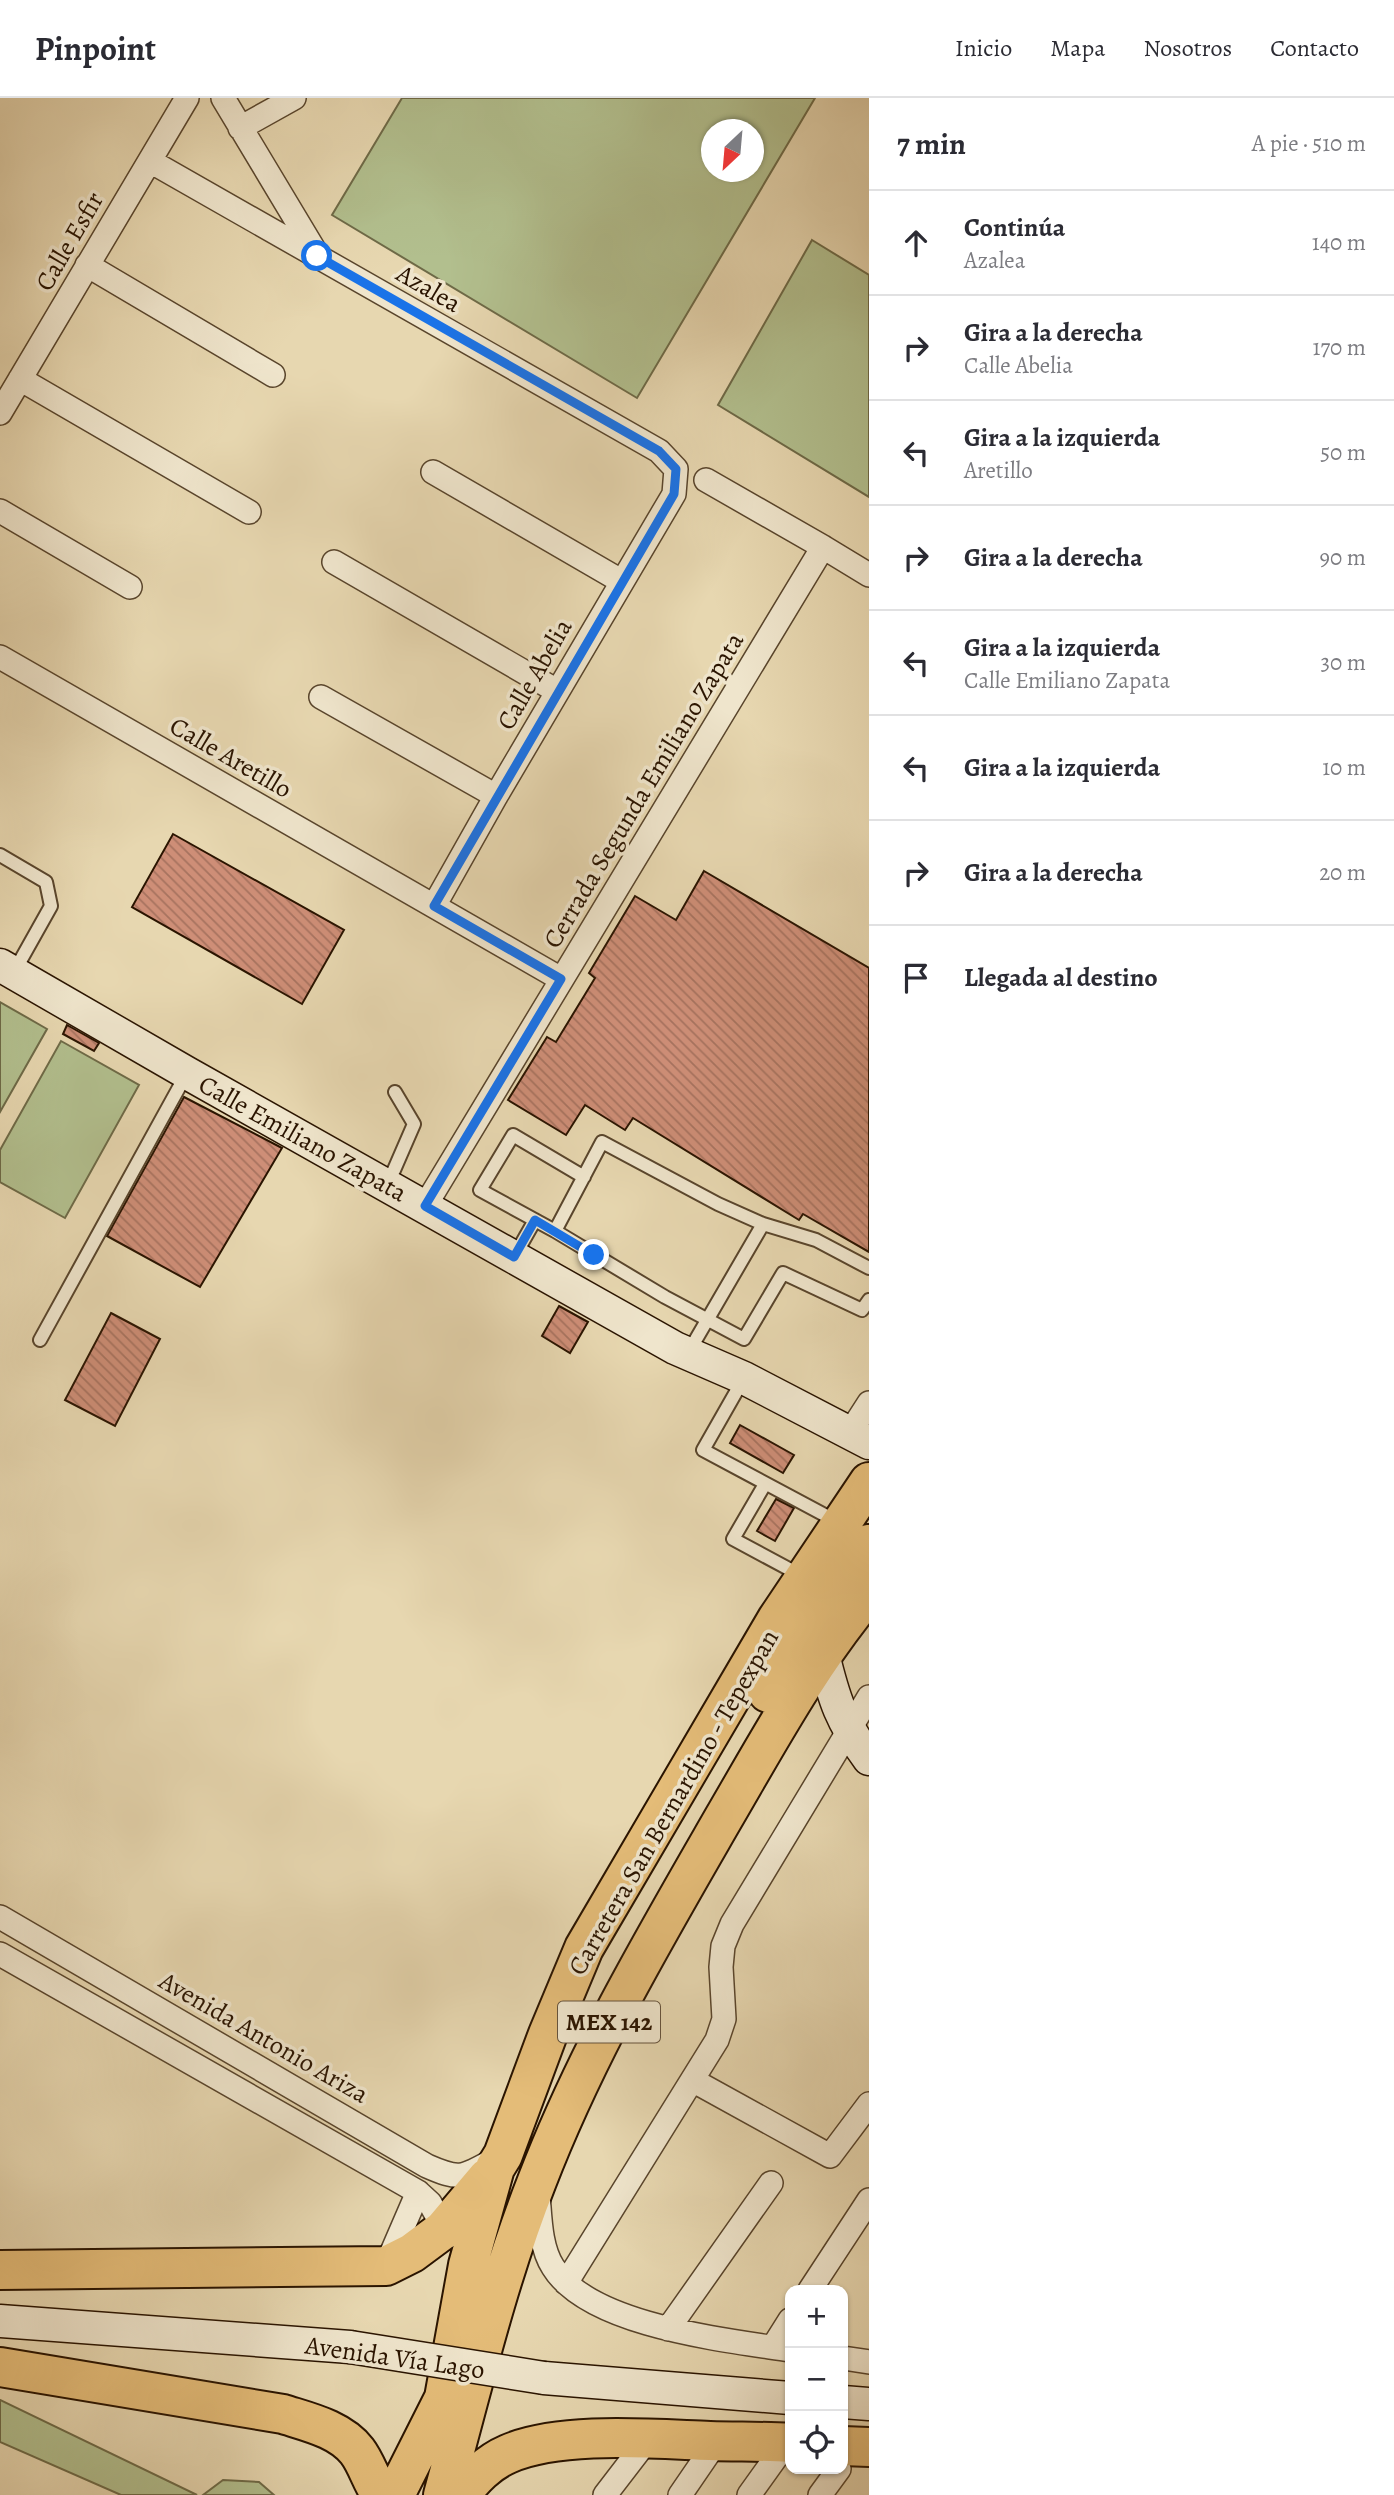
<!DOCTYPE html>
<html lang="es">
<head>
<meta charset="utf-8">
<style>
  body { margin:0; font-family:Alegreya,serif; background:#f7f7f7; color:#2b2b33 }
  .controls { position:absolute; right:21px; bottom:21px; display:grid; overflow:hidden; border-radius:14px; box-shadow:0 2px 5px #0004 }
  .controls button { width:63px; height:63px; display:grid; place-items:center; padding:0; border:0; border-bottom:2px solid #e1e1e2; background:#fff; color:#2b2b33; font:35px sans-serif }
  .compass { position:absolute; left:701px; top:21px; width:63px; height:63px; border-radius:50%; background:#fff; box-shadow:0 2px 5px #0004; rotate:206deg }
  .stop { position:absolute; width:21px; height:21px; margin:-16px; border:5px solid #1a73e8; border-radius:50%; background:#fff }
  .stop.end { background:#1a73e8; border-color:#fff; box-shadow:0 2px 7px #0008 }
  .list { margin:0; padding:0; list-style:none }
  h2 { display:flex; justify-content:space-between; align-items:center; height:91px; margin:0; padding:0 28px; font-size:30px }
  h2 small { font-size:23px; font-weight:400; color:#7c7c81 }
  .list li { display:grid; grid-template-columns:46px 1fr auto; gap:21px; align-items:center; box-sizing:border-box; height:105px; padding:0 28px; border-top:2px solid #e1e1e2 }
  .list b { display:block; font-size:26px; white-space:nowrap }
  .list p { margin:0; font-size:23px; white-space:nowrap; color:#7c7c81 }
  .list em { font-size:23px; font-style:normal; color:#7c7c81 }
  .icon { flex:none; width:38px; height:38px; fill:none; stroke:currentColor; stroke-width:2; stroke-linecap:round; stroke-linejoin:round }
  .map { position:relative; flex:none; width:869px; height:2397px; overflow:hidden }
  header { display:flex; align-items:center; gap:42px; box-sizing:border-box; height:98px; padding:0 35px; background:#fff; border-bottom:2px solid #e1e1e2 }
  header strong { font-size:33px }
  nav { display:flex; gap:38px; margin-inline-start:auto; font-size:24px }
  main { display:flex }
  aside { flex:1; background:#fff }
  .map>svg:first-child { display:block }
</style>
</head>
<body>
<header>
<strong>Pinpoint</strong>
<nav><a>Inicio</a><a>Mapa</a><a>Nosotros</a><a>Contacto</a></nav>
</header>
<main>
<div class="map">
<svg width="869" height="2397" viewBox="0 0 869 2397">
  <defs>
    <pattern id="building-back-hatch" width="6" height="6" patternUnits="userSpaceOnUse" patternTransform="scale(1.75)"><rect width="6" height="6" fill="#ce8e77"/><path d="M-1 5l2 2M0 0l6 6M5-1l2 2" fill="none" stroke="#a7735f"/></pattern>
  </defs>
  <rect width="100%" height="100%" fill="#e7d7b0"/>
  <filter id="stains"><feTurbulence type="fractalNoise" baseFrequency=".00286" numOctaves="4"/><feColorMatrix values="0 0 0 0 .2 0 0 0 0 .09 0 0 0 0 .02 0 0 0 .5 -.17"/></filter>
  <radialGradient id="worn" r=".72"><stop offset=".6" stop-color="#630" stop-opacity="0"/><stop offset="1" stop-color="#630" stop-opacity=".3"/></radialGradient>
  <path fill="#b2bf8e" stroke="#6e6a47" stroke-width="2" fill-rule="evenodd" d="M402 0H815L637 300 332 117ZM712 32H754V74H712Z
    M812 142 869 177V399L718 307Z
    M0 904 47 931 0 1014Z
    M61 943 139 987 65 1120 0 1084V1052Z
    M0 2302 197 2397H121L0 2344Z
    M223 2382 259 2384 274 2397H203Z"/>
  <path fill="url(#building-back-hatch)" stroke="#2a1400" stroke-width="2" d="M173 736 344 832 302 906 132 809Z
    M704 773 869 870V1154L803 1116 799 1122 633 1020 625 1032 585 1007 566 1037 508 1002 547 939 556 944 595 880 589 875 635 798 676 822Z
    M67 927 99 945 94 953 63 936Z
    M184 999 282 1050 200 1189 107 1138Z
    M559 1208 588 1224 570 1255 542 1238Z
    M111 1215 160 1241 115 1328 65 1302Z
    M740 1327 794 1357 783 1375 730 1345Z
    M776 1401 794 1410 775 1443 757 1433Z"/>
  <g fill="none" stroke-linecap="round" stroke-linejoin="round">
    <g stroke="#59452c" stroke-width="16">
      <path id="lane" d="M0 757 46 784 51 808 14 874
        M584 1079 513 1037 480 1092 555 1133 665 1199 744 1241 783 1175 862 1212 869 1202
        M385 1086 394 1072 414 1026 395 994
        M555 1133 602 1044 718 1106 763 1126 816 1142 869 1170
        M514 1159 535 1122
        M40 1242 187 975
        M688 1255 763 1126
        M744 1280 703 1352 836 1423
        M765 1386 733 1441 802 1478"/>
    </g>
    <g stroke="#59452c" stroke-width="26">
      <path id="street" d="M223 0 316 155
        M240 30 294 0
        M150 63 659 353 676 371 674 396 496 698 434 808
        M87 167 273 277
        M20 281 249 414
        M0 315 187 0
        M433 374 621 483
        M706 382 823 449 869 477
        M0 413 130 489
        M334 464 557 593
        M0 559 561 881
        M321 599 496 698
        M425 1108 823 449
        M849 1336 869 1305
        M0 1819 427 2068C459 2082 462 2080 492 2063
        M0 1856 418 2094 430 2105 448 2138
        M694 1983 830 2058 869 2006
        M538 2096C540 2119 540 2149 553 2169 589 2228 726 2242 790 2252
        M386 2168 418 2094
        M566 2185 717 1942 724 1921 721 1869 723 1848 732 1826 869 1599
        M810 2192 869 2102
        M668 2231 771 2085
        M773 2249 790 2222
        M843 2260 869 2264
        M605 2397 648 2341
        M680 2397 717 2343
        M749 2397 787 2344
        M820 2397 839 2371"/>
    </g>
    <g stroke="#2a1400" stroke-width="35">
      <path id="secondary" d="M0 867 187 975 675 1250 744 1280 869 1345
        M823 1556C834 1602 841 1623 869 1661
        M0 2223 350 2249
        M544 2280 790 2300
        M843 2304 869 2306"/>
    </g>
    <g stroke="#2a1400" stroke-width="42">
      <path id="highway" d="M768 1595 820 1507 869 1446
        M0 2172 386 2168 412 2155 443 2132 487 2080
        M0 2269 283 2316C308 2324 340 2331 357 2353 367 2366 371 2383 381 2397
        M843 2348 869 2349
        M395 2397 444 2300 468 2167 495 2070 503 2057 548 1936 584 1850 777 1521 869 1384
        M443 2397C472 2292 497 2184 537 2083 586 1956 655 1839 723 1721 768 1644 811 1564 869 1495
        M460 2397C474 2380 487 2365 508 2356 560 2333 653 2341 710 2343 737 2344 763 2343 790 2345"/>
    </g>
    <use href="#lane" stroke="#efe5cc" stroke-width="12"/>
    <use href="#street" stroke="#efe5cc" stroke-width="23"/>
    <use href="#secondary" stroke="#efe5cc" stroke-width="32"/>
    <use href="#highway" stroke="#e4bc78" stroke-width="38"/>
    <g stroke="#2a1400" stroke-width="35" stroke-linecap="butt">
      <path id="secondary-bridge" d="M350 2249 544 2280"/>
    </g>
    <use href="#secondary-bridge" stroke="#efe5cc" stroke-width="32"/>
  </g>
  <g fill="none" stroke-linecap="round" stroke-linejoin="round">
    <path stroke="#1a73e8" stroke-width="9" d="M317 158 659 353 676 371 674 396 434 808 561 881 425 1108 514 1159 535 1122 594 1157"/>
  </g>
  <g text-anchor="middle" stroke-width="7" stroke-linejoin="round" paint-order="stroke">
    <rect fill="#efe5cc" stroke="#65533d" stroke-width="2" x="558" y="1903.5" width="102" height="41" rx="5"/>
    <g font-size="24" font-weight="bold" fill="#2a1400">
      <text x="609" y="1932">MEX 142</text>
    </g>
    <g font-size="26" fill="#2a1400" stroke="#efe5cc">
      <text transform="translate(69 143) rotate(-60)" y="9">Calle Esfir</text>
      <text transform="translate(429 190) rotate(30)" y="9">Azalea</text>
      <text transform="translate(534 576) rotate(-60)" y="9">Calle Abelia</text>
      <text transform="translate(231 659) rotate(30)" y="9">Calle Aretillo</text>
      <text transform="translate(643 692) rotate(-59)" y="9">Cerrada Segunda Emiliano Zapata</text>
      <text transform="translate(303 1040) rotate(29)" y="9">Calle Emiliano Zapata</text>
      <text transform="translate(673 1704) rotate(-60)" y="9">Carretera San Bernardino - Tepexpan</text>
      <text transform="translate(264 1939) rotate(30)" y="9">Avenida Antonio Ariza</text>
      <text transform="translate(395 2259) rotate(8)" y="9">Avenida Vía Lago</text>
    </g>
  </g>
  <rect width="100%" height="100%" filter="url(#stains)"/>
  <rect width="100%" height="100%" fill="url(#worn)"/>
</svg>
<div class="controls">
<button>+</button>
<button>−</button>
<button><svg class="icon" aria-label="locate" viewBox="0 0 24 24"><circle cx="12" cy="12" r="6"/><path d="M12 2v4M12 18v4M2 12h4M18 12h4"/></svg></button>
</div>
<svg class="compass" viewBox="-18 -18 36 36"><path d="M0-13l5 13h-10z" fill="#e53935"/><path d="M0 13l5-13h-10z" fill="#7c7c81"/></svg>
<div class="stop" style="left:317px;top:158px"></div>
<div class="stop end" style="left:594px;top:1157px"></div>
</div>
<aside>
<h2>7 min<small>A pie · 510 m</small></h2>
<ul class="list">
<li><svg class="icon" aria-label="ahead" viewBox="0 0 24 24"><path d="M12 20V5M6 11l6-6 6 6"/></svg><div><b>Continúa</b><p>Azalea</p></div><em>140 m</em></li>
<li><svg class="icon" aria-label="right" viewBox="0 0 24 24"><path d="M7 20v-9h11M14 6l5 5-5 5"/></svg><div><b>Gira a la derecha</b><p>Calle Abelia</p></div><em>170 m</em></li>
<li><svg class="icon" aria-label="left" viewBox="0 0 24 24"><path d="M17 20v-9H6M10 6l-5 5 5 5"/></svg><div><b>Gira a la izquierda</b><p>Aretillo</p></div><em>50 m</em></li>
<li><svg class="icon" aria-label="right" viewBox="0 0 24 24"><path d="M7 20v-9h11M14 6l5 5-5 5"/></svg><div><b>Gira a la derecha</b></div><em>90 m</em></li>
<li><svg class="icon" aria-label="left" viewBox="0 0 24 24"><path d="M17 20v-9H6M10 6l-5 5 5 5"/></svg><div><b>Gira a la izquierda</b><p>Calle Emiliano Zapata</p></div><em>30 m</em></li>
<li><svg class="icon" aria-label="left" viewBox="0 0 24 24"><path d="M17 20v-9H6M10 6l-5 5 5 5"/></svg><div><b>Gira a la izquierda</b></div><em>10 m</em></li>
<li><svg class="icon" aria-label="right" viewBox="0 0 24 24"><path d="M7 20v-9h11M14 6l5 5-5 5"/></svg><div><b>Gira a la derecha</b></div><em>20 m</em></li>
<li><svg class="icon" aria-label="arrive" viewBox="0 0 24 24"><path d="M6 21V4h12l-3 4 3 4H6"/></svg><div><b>Llegada al destino</b></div></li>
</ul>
</aside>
</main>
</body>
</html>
